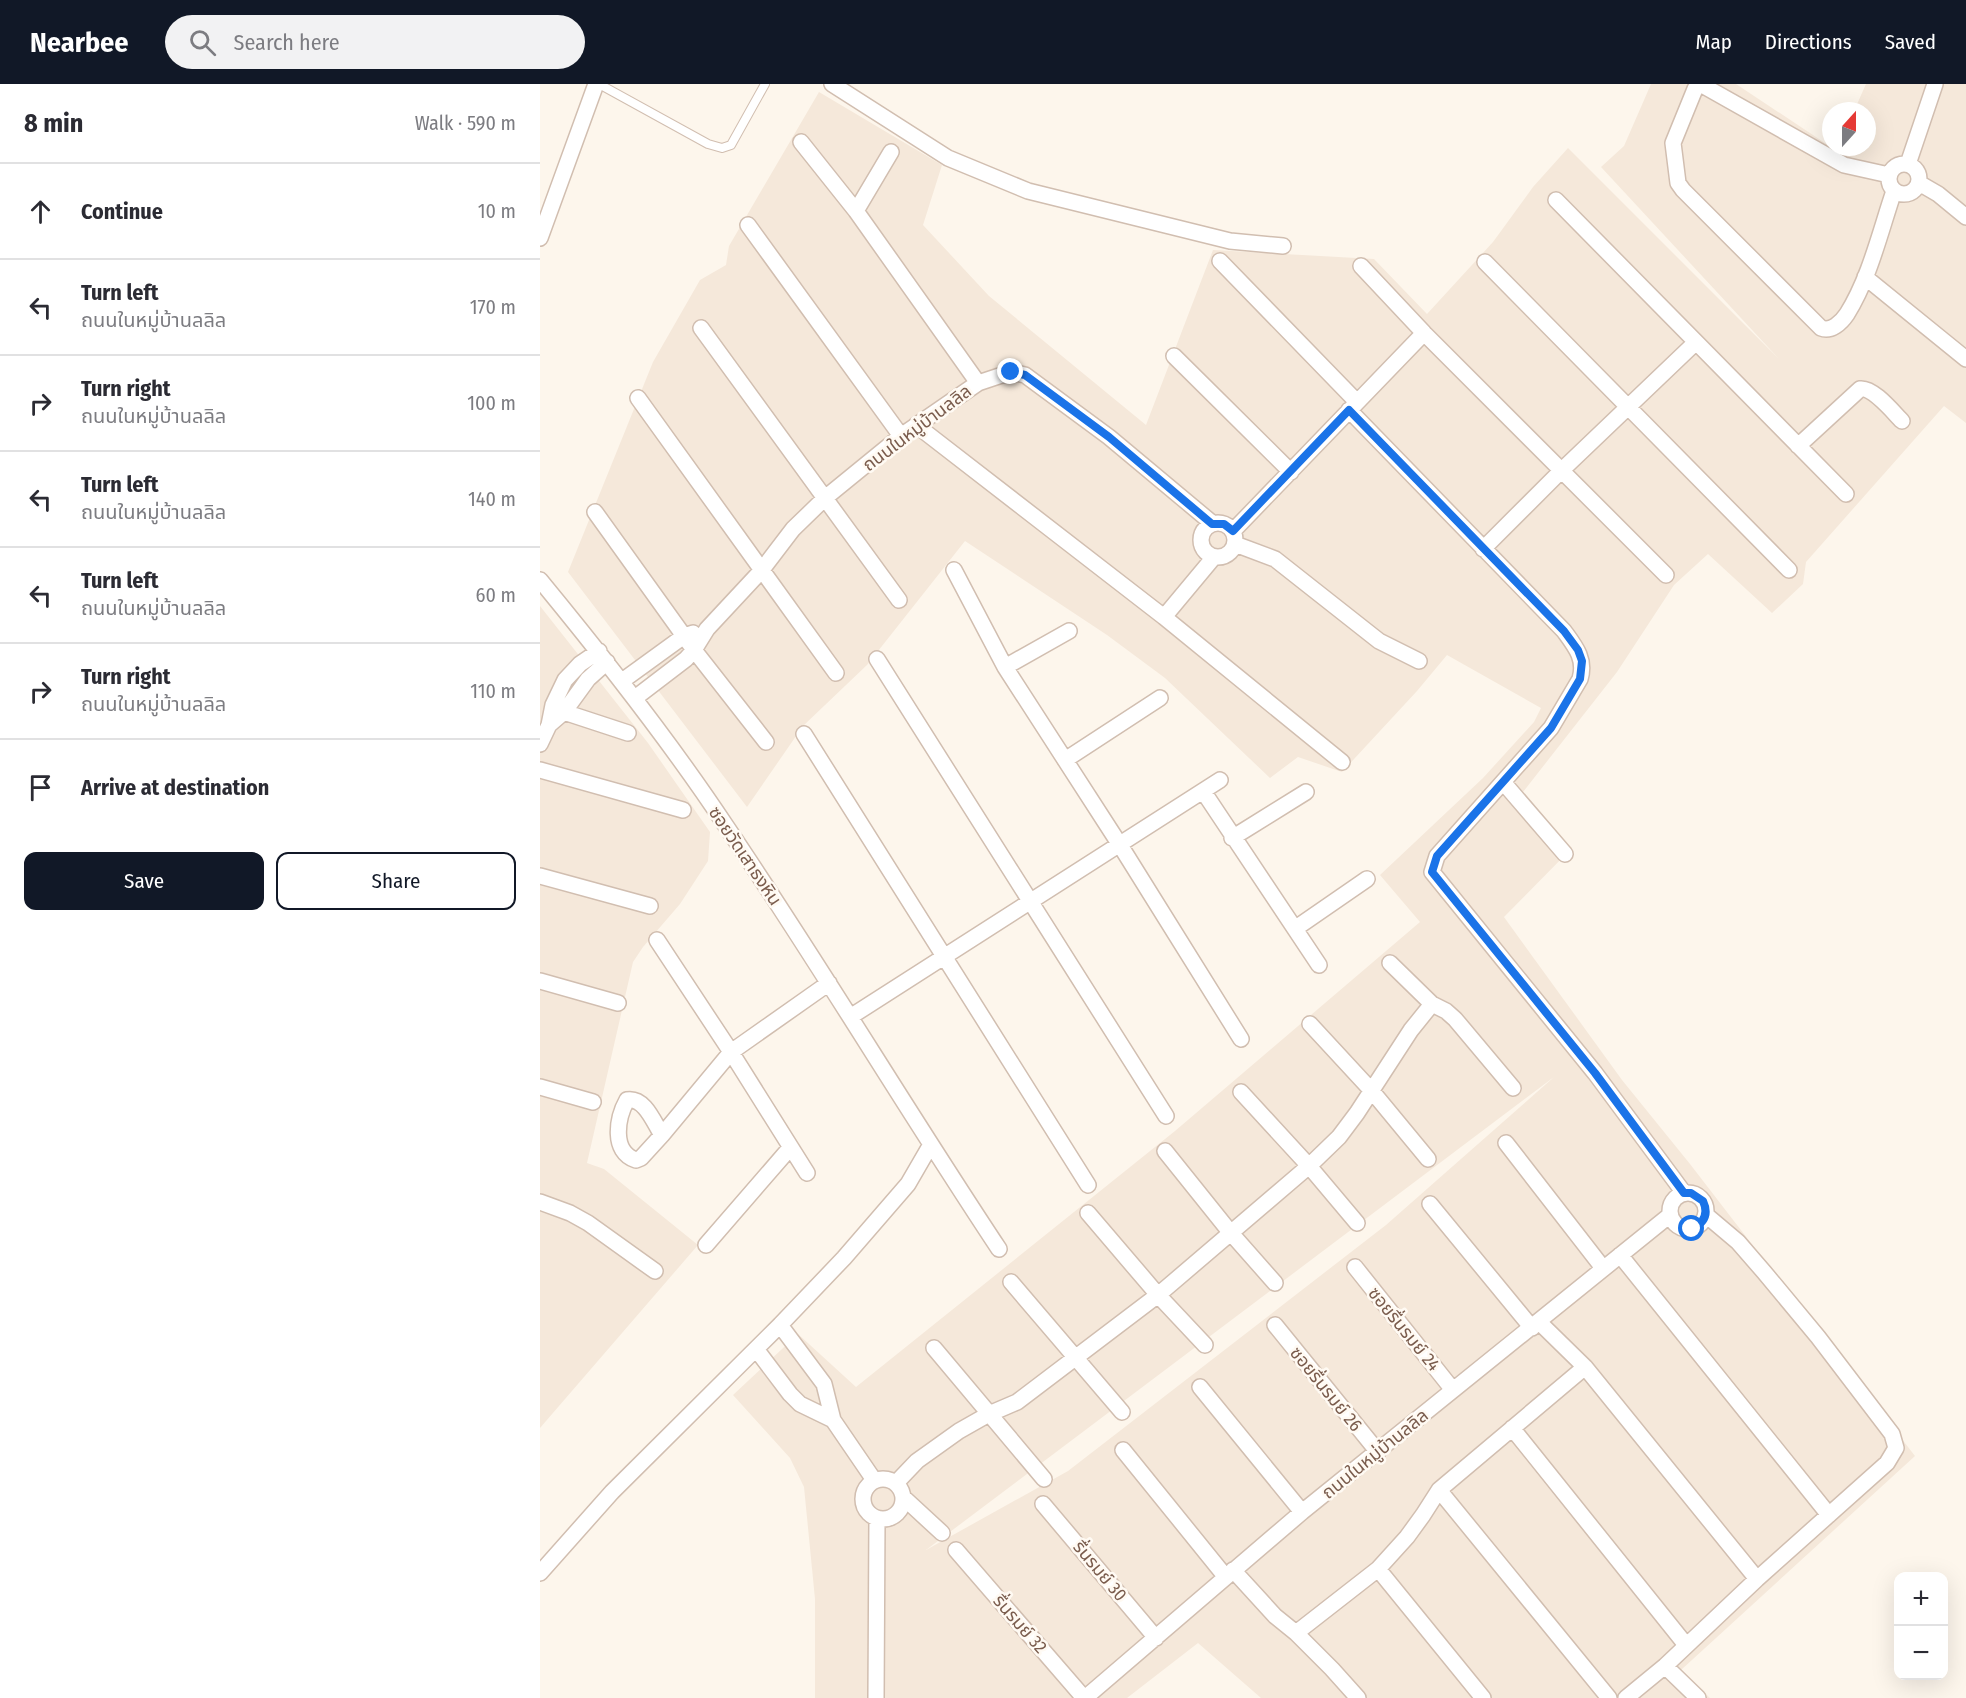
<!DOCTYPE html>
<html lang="en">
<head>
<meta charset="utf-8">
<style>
  body { margin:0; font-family:"Fira Sans Condensed","Noto Sans Thai",sans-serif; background:#f2f2f3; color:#2b2b33 }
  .controls { position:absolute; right:18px; bottom:18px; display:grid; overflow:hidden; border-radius:12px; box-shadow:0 6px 24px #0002 }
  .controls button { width:54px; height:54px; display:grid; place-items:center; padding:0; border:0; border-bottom:2px solid #e1e1e2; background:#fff; color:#2b2b33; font:30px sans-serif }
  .compass { position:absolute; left:1282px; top:18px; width:54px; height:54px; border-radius:50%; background:#fff; box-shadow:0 6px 24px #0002; rotate:21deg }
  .stop { position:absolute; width:18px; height:18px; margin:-14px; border:4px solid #1a73e8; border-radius:50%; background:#fff }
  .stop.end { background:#1a73e8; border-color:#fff; box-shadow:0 2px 6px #0008 }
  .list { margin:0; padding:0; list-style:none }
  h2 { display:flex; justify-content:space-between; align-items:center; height:78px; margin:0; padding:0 24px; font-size:26px }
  h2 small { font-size:20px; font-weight:400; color:#7c7c81 }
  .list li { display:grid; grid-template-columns:39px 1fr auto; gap:18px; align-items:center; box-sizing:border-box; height:96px; padding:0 24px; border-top:2px solid #e1e1e2 }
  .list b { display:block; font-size:22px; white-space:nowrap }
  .list p { margin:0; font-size:20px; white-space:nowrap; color:#7c7c81 }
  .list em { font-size:20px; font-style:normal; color:#7c7c81 }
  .actions { display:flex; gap:12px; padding:18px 24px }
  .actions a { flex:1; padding:14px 0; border:2px solid #111827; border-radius:12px; text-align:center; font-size:21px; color:#111827 }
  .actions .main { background:#111827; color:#fff }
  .icon { flex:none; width:33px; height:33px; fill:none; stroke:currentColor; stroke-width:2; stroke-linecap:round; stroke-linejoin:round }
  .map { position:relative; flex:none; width:1426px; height:1614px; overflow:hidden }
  header { display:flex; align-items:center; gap:36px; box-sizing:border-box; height:84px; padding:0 30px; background:#111827; color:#fff }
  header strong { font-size:28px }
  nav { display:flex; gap:33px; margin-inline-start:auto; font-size:21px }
  .search { width:420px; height:54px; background:#f2f2f3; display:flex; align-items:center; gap:15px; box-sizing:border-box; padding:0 21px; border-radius:33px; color:#7c7c81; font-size:22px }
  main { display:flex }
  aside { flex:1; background:#fff }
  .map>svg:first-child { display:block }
</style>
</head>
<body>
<header>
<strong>Nearbee</strong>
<div class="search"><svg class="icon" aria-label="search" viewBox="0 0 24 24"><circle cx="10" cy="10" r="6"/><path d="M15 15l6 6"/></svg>Search here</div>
<nav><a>Map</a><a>Directions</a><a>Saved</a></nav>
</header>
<main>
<aside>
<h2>8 min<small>Walk · 590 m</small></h2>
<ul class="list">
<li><svg class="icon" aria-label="ahead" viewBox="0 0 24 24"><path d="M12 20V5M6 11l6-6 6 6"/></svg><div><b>Continue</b></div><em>10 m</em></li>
<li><svg class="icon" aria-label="left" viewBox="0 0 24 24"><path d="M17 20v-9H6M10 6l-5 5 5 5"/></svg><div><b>Turn left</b><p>ถนนในหมู่บ้านลลิล</p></div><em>170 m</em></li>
<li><svg class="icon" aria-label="right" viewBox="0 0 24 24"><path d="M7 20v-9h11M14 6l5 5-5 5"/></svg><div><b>Turn right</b><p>ถนนในหมู่บ้านลลิล</p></div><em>100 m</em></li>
<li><svg class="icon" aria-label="left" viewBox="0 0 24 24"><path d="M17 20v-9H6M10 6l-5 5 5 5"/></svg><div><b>Turn left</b><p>ถนนในหมู่บ้านลลิล</p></div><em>140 m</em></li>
<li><svg class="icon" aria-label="left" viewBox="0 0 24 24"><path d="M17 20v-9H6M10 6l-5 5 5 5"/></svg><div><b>Turn left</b><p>ถนนในหมู่บ้านลลิล</p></div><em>60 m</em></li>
<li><svg class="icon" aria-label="right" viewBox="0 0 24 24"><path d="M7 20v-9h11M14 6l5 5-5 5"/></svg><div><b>Turn right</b><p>ถนนในหมู่บ้านลลิล</p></div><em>110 m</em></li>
<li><svg class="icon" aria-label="arrive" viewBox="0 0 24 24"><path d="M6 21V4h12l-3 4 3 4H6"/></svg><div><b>Arrive at destination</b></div></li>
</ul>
<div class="actions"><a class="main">Save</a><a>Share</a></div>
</aside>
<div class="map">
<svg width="1426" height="1614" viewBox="0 0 1426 1614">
  <rect width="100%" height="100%" fill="#fdf6ec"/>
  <path fill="#f5e8da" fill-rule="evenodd" d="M1111 0H1196L1297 67 1300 63H1327V27H1314L1326 0H1426V339L1404 322 1266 478 1263 500 1232 529 1168 470 1134 501 1077 588 983 708 1032 764 964 833 1082 996 1150 1080 1375 1372 1141 1586 1170 1614H721L658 1559 587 1614H275V1515L264 1403 250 1374 193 1311 258 1250 316 1303 635 1047 880 838 840 791 943 694 994 638 1001 624 907 571 877 607 802 688 758 673 730 694 625 594 567 551 425 457 327 581 263 642 207 723 28 488 113 278 160 196 186 181 189 162 279 8 402 81 383 141 449 212 606 341 673 166 834 175 887 230 953 158 993 103 1028 64 1239 275 1061 83 1084 62ZM1014 993 846 1141 528 1387 386 1466Z
    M0 522 108 659 170 748 168 777 140 820 103 863 93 878 47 1079 64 1085 158 1161 0 1344Z"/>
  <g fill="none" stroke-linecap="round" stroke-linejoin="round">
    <g stroke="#d1beb0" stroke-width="10">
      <path id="lane" d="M59 0 168 60 182 64 191 61 225 0"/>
    </g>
    <g stroke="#d1beb0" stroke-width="18">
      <path id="street" d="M292 0 408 74 488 107 690 157 743 162
        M261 58 316 127 438 299
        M1349 95a15 15 0 1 1 30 0a15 15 0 1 1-30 0Z
        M1368 80 1395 0
        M1349 91 1304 81 1162 1H1158L1155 5 1133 59 1138 99 1143 106 1281 244C1291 248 1301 239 1307 230 1330 193 1340 148 1354 107
        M1379 99 1398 110 1426 133
        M1016 116 1306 410
        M316 127 351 68
        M208 141 361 352
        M0 154 56 0
        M680 177 817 318
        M945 178 1249 486
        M821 182 884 249 1126 491
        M1325 193 1426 275
        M161 244 359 516
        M634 272 751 388
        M98 314 296 589
        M809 326 1024 547C1035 562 1046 575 1040 595L1011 644 897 772 892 788 1055 989 1144 1109
        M376 341 624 533 802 678
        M1258 362 1320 305C1333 303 1353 328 1362 337
        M55 428 154 566 226 658
        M661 456a17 17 0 1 1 34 0a17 17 0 1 1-34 0Z
        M693 447 884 249
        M695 460 735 475 839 557 879 577
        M943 465 1022 386 1155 259
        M414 486 465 583 580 761 701 955
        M0 496C65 575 129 656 186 742 280 881 366 1025 459 1165
        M624 533 674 473
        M337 575 626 1032
        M465 583 529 547
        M82 597 144 552 153 549
        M95 614 146 575 154 566 167 545 221 487 253 445 285 414 361 352 438 299 471 288 485 291 569 353 672 439
        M15 622 24 628 88 649
        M9 641 24 628 48 595 67 578
        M264 650 548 1101
        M0 660 9 641 13 621 25 596 40 580 59 567
        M525 676 620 614
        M0 686 143 726
        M963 698 1025 770
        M663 707 779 881
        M692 754 766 708
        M0 792 110 822
        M756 844 827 795
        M117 856 191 968 267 1089
        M850 879 892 920 906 927 915 935 973 1004
        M0 897 78 919
        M310 933 680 696
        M770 940 831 1006 888 1075
        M0 1003 53 1018
        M701 1008 769 1082 817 1139
        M122 1051C114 1039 105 1013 87 1016 77 1034 71 1068 96 1076L101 1074 122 1051 191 968 289 899
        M966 1059 1063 1184
        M625 1067 690 1148 735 1199
        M1130 1127a18 18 0 1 1 36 0a18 18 0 1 1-36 0Z
        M0 1118 30 1129 48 1139 115 1187
        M890 1120 992 1244
        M548 1129 618 1211 665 1261
        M166 1161 250 1064
        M1080 1171 1289 1431
        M815 1183 913 1306
        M471 1198 582 1328
        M240 1241 284 1300 293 1336 334 1396
        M735 1241 838 1368
        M394 1264 504 1395
        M216 1265 250 1310 260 1320 293 1336
        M1045 1283 1217 1495
        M660 1303 762 1428
        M972 1344 1146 1561
        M583 1366 685 1492
        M323 1415a20 20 0 1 1 40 0a20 20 0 1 1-40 0Z
        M356 1399 377 1377 419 1347 449 1330 477 1318 618 1211 769 1082 799 1053 817 1029 871 946 892 920
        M899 1406 1069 1614
        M363 1413 402 1449
        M503 1420 616 1554
        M416 1466 544 1614
        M838 1485 943 1614
        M693 1486 735 1532 756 1549 792 1585 818 1614
        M0 1489 72 1408 240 1241 304 1174 368 1100 390 1062
        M756 1549 838 1485 867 1453 883 1431 899 1406 1045 1283 999 1238
        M1125 1582 1158 1614
        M336 1614 337 1434
        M545 1614 762 1428 1130 1131
        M1086 1614 1125 1582 1217 1495 1347 1379 1356 1364 1352 1350 1278 1253 1224 1188 1198 1158 1166 1131"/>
    </g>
    <use href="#lane" stroke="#fff" stroke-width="8"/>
    <use href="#street" stroke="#fff" stroke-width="15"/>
  </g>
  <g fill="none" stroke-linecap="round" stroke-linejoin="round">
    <path stroke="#1a73e8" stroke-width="8" d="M471 288 485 291 569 353 672 440H684L693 447 809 326 1024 547 1038 566 1042 577 1040 595 1011 644 897 772 892 788 1055 989 1144 1109H1151L1163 1117C1169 1130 1164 1139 1152 1145"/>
  </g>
  <g text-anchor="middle" stroke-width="5" stroke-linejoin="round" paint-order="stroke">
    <g font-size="18" fill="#7a5c4d" stroke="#fffaf3">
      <text transform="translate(377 344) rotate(-37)" y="6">ถนนในหมู่บ้านลลิล</text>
      <text transform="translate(205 772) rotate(56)" y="6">ซอยวัดเสาธงหิน</text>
      <text transform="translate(864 1245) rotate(51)" y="6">ซอยรื่นรมย์ 24</text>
      <text transform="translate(786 1305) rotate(51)" y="6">ซอยรื่นรมย์ 26</text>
      <text transform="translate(835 1370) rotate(-39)" y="6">ถนนในหมู่บ้านลลิล</text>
      <text transform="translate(560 1487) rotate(50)" y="6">รื่นรมย์ 30</text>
      <text transform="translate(480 1540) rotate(49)" y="6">รื่นรมย์ 32</text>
    </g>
  </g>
</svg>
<div class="controls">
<button>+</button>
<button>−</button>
</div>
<svg class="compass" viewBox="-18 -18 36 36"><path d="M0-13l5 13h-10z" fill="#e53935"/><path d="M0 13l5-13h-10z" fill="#7c7c81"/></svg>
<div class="stop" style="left:1152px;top:1145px"></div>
<div class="stop end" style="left:471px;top:288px"></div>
</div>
</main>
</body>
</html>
